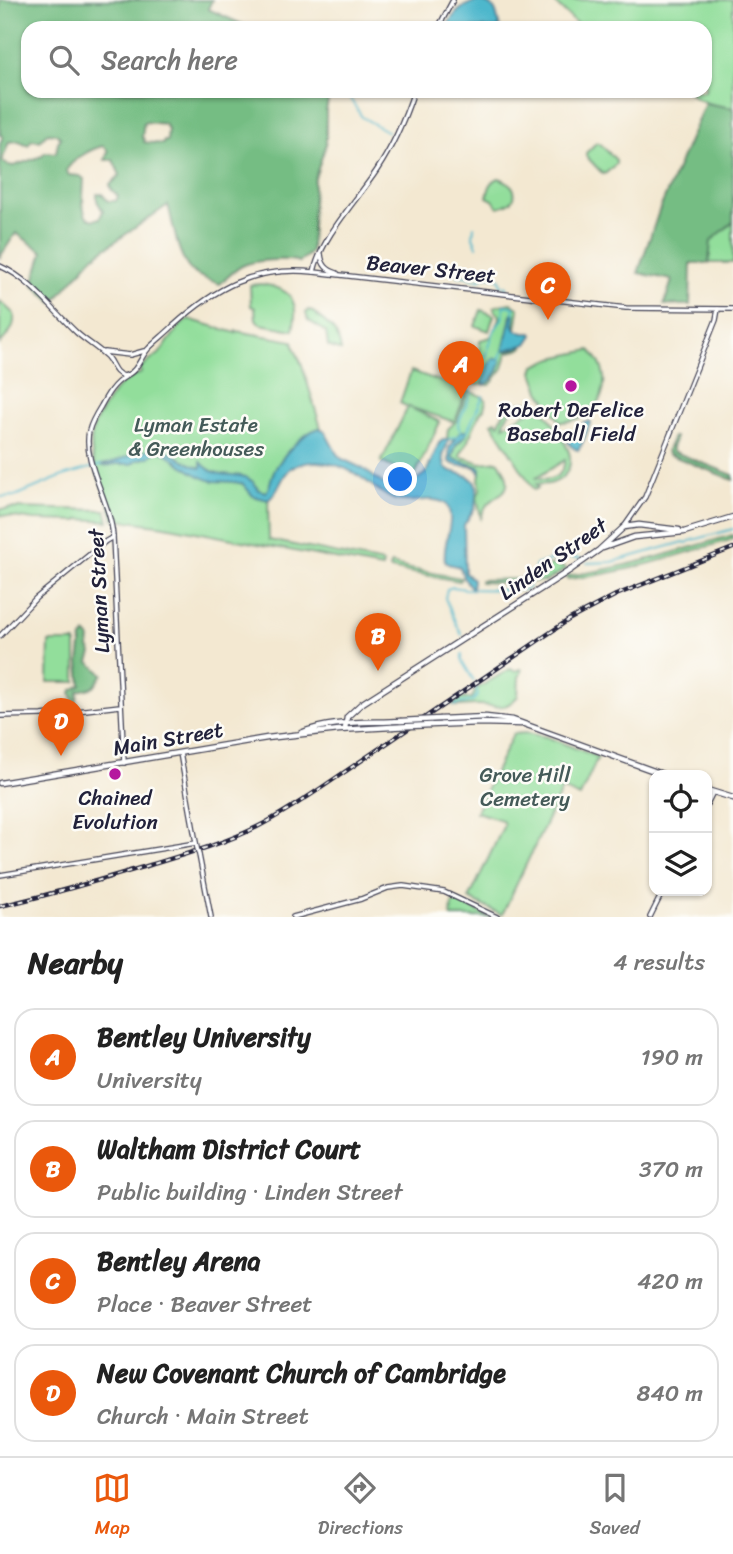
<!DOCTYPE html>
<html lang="en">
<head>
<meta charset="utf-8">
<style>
  body { margin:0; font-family:Sriracha,sans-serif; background:#f6f6f6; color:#222 }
  .controls { position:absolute; right:21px; bottom:21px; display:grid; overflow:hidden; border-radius:14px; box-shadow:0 2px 5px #0004 }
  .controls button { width:63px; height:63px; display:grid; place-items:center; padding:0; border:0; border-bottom:2px solid #e0e0e0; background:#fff; color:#222; font:35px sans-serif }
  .you { position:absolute; left:401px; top:480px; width:24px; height:24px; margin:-18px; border:5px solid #fff; border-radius:50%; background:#1a73e8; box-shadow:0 0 0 10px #1a73e833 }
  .badge { display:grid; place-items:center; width:46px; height:46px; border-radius:50%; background:#ea580c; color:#fff; font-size:23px; font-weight:700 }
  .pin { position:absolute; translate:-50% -58px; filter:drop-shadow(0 2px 4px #0008) }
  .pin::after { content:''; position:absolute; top:37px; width:24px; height:21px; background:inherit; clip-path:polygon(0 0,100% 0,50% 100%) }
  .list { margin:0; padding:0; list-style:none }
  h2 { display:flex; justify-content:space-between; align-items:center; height:91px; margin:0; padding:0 28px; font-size:30px }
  h2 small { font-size:23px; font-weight:400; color:#767676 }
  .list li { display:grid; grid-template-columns:46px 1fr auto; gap:21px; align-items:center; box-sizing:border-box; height:98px; margin:0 14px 14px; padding:0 14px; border:2px solid #e0e0e0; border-radius:21px }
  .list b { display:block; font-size:26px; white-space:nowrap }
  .list p { margin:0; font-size:23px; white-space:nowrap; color:#767676 }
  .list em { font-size:23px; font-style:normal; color:#767676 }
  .icon { flex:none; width:38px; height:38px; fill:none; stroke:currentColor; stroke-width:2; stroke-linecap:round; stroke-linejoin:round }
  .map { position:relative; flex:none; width:733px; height:917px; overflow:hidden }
  .search { position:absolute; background:#fff; box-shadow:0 2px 5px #0004; left:21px; right:21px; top:21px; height:77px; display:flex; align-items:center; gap:18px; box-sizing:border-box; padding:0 24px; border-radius:21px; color:#767676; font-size:26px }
  .sheet { height:539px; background:#fff }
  nav { display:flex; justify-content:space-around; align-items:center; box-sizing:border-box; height:98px; border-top:2px solid #e0e0e0; background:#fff; font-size:19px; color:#767676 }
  nav a { display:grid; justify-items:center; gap:4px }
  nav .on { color:#ea580c }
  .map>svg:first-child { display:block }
</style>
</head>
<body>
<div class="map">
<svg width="733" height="917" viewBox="0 0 733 917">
  <rect width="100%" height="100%" fill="#fdfcf7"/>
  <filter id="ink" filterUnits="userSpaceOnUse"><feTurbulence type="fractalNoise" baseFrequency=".0143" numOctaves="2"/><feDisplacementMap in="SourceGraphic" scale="14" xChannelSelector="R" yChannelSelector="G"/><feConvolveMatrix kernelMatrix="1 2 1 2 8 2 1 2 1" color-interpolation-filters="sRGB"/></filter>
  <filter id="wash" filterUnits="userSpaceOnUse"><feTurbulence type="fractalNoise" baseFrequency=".00686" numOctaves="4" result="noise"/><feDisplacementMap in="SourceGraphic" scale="28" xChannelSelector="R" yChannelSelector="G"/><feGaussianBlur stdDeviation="1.57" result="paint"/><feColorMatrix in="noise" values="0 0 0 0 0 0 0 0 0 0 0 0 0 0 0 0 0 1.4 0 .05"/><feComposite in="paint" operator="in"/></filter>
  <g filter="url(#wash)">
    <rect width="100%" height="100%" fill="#f3e8d1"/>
    <path fill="#92de9b" stroke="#5a806b" stroke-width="2" fill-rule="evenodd" d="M552 0H733V108C716 105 700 104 688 91H705V28H581Z
      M596 143H599L616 160V164L606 173 603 174 586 156V153Z
      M499 178C506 180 517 187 514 197 512 203 503 206 498 207L493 200 487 197C489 188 490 182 499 178Z
      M733 222V263H709L710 241Z
      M261 284C291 288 300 301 293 330L260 324 256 319 255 308 251 306 250 285Z
      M0 301 14 314C16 328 8 334 0 344Z
      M511 303 519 309 516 329 511 314 508 334 503 351H510L524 345C521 352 513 350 507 353L503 368 490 385H478L461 378 460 375 464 368V358H479L480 340 491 337C493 330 500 324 500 316L495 311 494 308C497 304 506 304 511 303Z
      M308 310 312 311C328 325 338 329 341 351L328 346 326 332 308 320 306 313Z
      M481 310 494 315 489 331 475 326Z
      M188 319 236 333V331L293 341 294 347 302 365 321 428C313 429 304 436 298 442 263 475 268 496 269 540L383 563 382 568 165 526 114 519C108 492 87 463 92 435 93 425 98 417 103 409 115 388 119 383 141 373L140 368 159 354 179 327Z
      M590 350C619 379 601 421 560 422L540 391 533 372 535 366 553 358Z
      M411 371 466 390 455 422 409 407 440 422 414 477 381 462 408 407 400 403Z
      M468 391 484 397 486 400 484 409 480 413 467 443 460 455 462 457 481 463 498 461C505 469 512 484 503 492 498 496 493 498 489 503 484 507 483 512 481 518L477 497 480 489 479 477 481 471 479 467 456 460 452 458 456 445 466 435V431H461L456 439 453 440 447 438 448 429 457 420Z
      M521 402C527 402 532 402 537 405 547 411 569 446 570 457 572 477 553 487 536 484L538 488 534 490 492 423 496 421 499 424C502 412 509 405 521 402ZM524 406 533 409 504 426C505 415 512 408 524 406ZM565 460C563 476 551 483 536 478Z
      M8 508 106 510 109 521 79 519 78 521 34 520 0 515V509H8Z
      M733 535V539C678 555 624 574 567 579L566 576C624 569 678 551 733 535Z
      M391 564 410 569 461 578 460 581 390 569Z
      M555 564 566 569 546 581 508 583 480 582V580L533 579 537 568Z
      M49 642H76V682H48Z
      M510 669 515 671 521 669 522 671 519 677 518 696C504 712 497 705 479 705 471 705 462 706 454 706L453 705 458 699 472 698 476 689Z
      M526 733 547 737 598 757 580 797 562 789 502 915 469 899 504 825 502 820 476 812 513 734Z
      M456 901H457L490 917H451L452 904Z"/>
    <path fill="#75bd83" stroke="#4c705f" stroke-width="2" fill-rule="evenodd" d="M0 0H212L208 9 250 28H232L227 26 223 28H28V91H330L326 111V144L314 181 311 251 309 254 299 262C288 258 253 260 242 266 234 270 227 278 220 284 212 281 201 278 194 273 178 263 173 221 168 205L93 257 53 303 33 284 43 252 16 233 0 257V144L3 136 0 135ZM144 122 166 124V127L168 128 167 141H164L163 144 144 142V139L142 138ZM49 133 56 134 61 138 58 142 56 153 45 152 42 156 14 166 8 165 3 162V158L9 142 19 141 28 145 32 140 40 141 46 134ZM103 146 108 151 105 160H113L120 175 110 185 111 189 118 196 116 201H108L102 194H97V201L103 211 100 218C77 227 84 191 84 179L80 176 69 175 66 171C72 160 90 149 103 146Z
      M705 103 733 108V222L711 241 709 263H691L690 305H664L672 280 638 273 659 211Z
      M673 437H675V440L672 447V451L733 475V480L668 454 667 450Z
      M86 634 90 638 89 648 92 653 89 662 103 674 94 687 78 691 76 708 71 693 72 690 81 685 79 663 82 638Z"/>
    <path fill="#4eb7cc" stroke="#386c84" stroke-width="2" d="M480 1C499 7 495 11 500 28H446C453 14 464 3 480 1Z
      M512 313 515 314 514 325 516 330 524 333H532L533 335 527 344 503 351Z
      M495 358 501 359C501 368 492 382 484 385L483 383C486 375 487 363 495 358Z
      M590 421 591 422C586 431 585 442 578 450 570 448 566 440 566 432H574L583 423Z
      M319 428 324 430 337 454 342 459 362 468 385 485 396 491 405 490 417 479 426 473 439 443 443 440 449 439 443 456 445 466 448 470 468 476 474 481 477 487 475 508 464 525 465 573 473 579 472 589 463 577 460 567 448 564 445 561C442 542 457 520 446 504 432 494 411 506 393 499 383 495 375 488 366 481 349 468 327 459 305 463 300 464 294 465 290 469 280 478 280 492 268 500L253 496 243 484C233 481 224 482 214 481 193 477 178 460 161 450 155 451 154 454 149 457 142 460 138 457 132 464H117L105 466 100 465C111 464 119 460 129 456 139 451 149 452 156 444 171 451 186 464 201 468V462C221 486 244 463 259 490L266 492C271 486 270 479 274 471 283 455 301 434 319 428Z
      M461 431H466V435L456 445 452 458 456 460 479 467 481 468 480 473 475 467C466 465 456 468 449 461V448Z"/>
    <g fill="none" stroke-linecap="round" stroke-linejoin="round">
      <path stroke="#4eb7cc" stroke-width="2" d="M345 91 362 117 388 132
        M474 226 473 237 477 246
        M458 276H466L476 280C489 277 485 273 500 279L501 285 507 287V290
        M499 359 503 351
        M473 384 483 361 486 357 494 331 502 319 505 305 514 307 513 313
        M461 431C460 429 458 427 458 425 458 422 470 398 471 391
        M467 432 483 396
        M449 439 458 436
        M0 497 15 496 63 476 101 465
        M587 563 612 562 684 542 687 543 690 541 733 529
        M533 575 536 565C550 560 566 554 581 559
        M462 635 457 626 445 598 447 589 453 587 465 589 523 590 527 589 529 586
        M462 654V661L474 681
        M454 706C463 700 472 706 478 694L475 686"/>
    </g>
  </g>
  <g filter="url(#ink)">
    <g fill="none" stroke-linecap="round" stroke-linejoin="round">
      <g stroke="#414052" stroke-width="6">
        <path id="tertiary" d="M438 28 453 0
          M321 254C322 265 327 270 337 273
          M314 272C321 237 358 199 377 170 393 146 405 118 414 91
          M624 527 645 497 716 320 718 309
          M113 537 124 763
          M0 716 42 715 120 706
          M707 804 713 792
          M0 875 196 843
          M293 917 361 899 388 888 403 886 444 892 497 917
          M650 917 663 891"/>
      </g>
      <g stroke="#414052" stroke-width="6">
        <path id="secondary" d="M0 266C32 280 52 310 77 333 87 342 98 348 107 357 114 365 113 373 124 376 137 373 140 358 148 349 156 341 165 334 172 327 216 287 254 266 314 272L626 308 733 309
          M104 352 130 355 144 351
          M0 636 36 598 106 541 113 537C111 502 82 462 89 431 91 422 96 414 101 406 107 395 113 384 125 377
          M180 753 197 848
          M199 855 211 917"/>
      </g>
      <g stroke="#414052" stroke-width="7">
        <path id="primary" d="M624 527 639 525 679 530
          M603 548 634 537 684 532 733 517
          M440 719 486 717 513 720 665 775
          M431 725 480 723 521 724
          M345 729 347 717 361 704 572 569 599 550 624 527
          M301 733C331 720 368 723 400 721
          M0 783 267 738 339 730 392 727
          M707 790 733 798"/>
      </g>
      <use href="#tertiary" stroke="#fff" stroke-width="3.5"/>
      <use href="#secondary" stroke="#fff" stroke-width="3.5"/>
      <use href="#primary" stroke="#fff" stroke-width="4.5"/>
      <g stroke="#22223b" stroke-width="4.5">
        <path id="rail" d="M0 906C51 895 100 880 150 865 186 854 223 844 257 827 279 816 300 802 321 788L570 619 616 595 733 548"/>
      </g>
      <use href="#rail" stroke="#fdfcf7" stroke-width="2" stroke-dasharray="5" stroke-linecap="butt"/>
      <g stroke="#414052" stroke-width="6" stroke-linecap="butt">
        <path id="secondary-bridge" d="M197 848 199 855"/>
      </g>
      <g stroke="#414052" stroke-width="7" stroke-linecap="butt">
        <path id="primary-bridge" d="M400 721 440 719
          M392 727 431 725"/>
      </g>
      <use href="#secondary-bridge" stroke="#fff" stroke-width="3.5"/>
      <use href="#primary-bridge" stroke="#fff" stroke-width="4.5"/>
    </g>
  </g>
  <g fill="#b5179e" stroke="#fdfcf7" stroke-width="2.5">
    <circle cx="571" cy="386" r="7"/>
    <circle cx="115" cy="774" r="7"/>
  </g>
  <g text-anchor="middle" stroke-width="5" stroke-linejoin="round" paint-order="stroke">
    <g font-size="21" fill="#22223b" stroke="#fdfcf7">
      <text transform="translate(431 269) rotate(6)" y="7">Beaver Street</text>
      <text transform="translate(553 559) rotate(-35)" y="7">Linden Street</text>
      <text transform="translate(99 591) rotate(-93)" y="7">Lyman Street</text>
      <text transform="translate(168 739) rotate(-10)" y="7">Main Street</text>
    </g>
    <g font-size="21" fill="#22223b" stroke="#fdfcf7">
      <text x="571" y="417">Robert DeFelice<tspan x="571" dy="24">Baseball Field</tspan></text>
      <text x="115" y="805">Chained<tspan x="115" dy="24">Evolution</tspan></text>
    </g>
    <g font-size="21" fill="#445a58" stroke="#fdfcf7">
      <text x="196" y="432">Lyman Estate<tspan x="196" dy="24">&amp; Greenhouses</tspan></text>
      <text x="525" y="782">Grove Hill<tspan x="525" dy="24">Cemetery</tspan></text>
    </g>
  </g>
</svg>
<div class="controls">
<button><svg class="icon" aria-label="locate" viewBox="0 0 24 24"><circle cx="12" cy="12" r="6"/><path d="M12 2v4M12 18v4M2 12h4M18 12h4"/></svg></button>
<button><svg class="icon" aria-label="layers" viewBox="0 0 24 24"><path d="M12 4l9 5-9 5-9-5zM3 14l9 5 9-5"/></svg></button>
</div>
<div class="you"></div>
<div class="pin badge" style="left:461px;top:399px">A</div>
<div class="pin badge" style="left:378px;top:671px">B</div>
<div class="pin badge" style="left:548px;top:320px">C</div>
<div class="pin badge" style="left:61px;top:756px">D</div>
<div class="search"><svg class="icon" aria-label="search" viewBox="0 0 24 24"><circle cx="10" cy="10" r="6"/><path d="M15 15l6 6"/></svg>Search here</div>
</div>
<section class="sheet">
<h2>Nearby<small>4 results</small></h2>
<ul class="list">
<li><span class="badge">A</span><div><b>Bentley University</b><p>University</p></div><em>190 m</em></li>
<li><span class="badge">B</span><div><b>Waltham District Court</b><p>Public building · Linden Street</p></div><em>370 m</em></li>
<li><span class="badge">C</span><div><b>Bentley Arena</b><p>Place · Beaver Street</p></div><em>420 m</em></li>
<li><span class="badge">D</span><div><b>New Covenant Church of Cambridge</b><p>Church · Main Street</p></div><em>840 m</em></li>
</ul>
</section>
<nav>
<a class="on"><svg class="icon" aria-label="map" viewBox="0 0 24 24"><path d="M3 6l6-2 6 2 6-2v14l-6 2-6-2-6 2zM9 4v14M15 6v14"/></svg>Map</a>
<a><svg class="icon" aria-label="directions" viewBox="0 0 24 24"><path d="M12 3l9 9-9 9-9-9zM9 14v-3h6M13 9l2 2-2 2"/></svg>Directions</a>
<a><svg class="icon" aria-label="saved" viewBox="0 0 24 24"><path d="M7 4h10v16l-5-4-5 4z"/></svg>Saved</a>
</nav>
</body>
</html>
